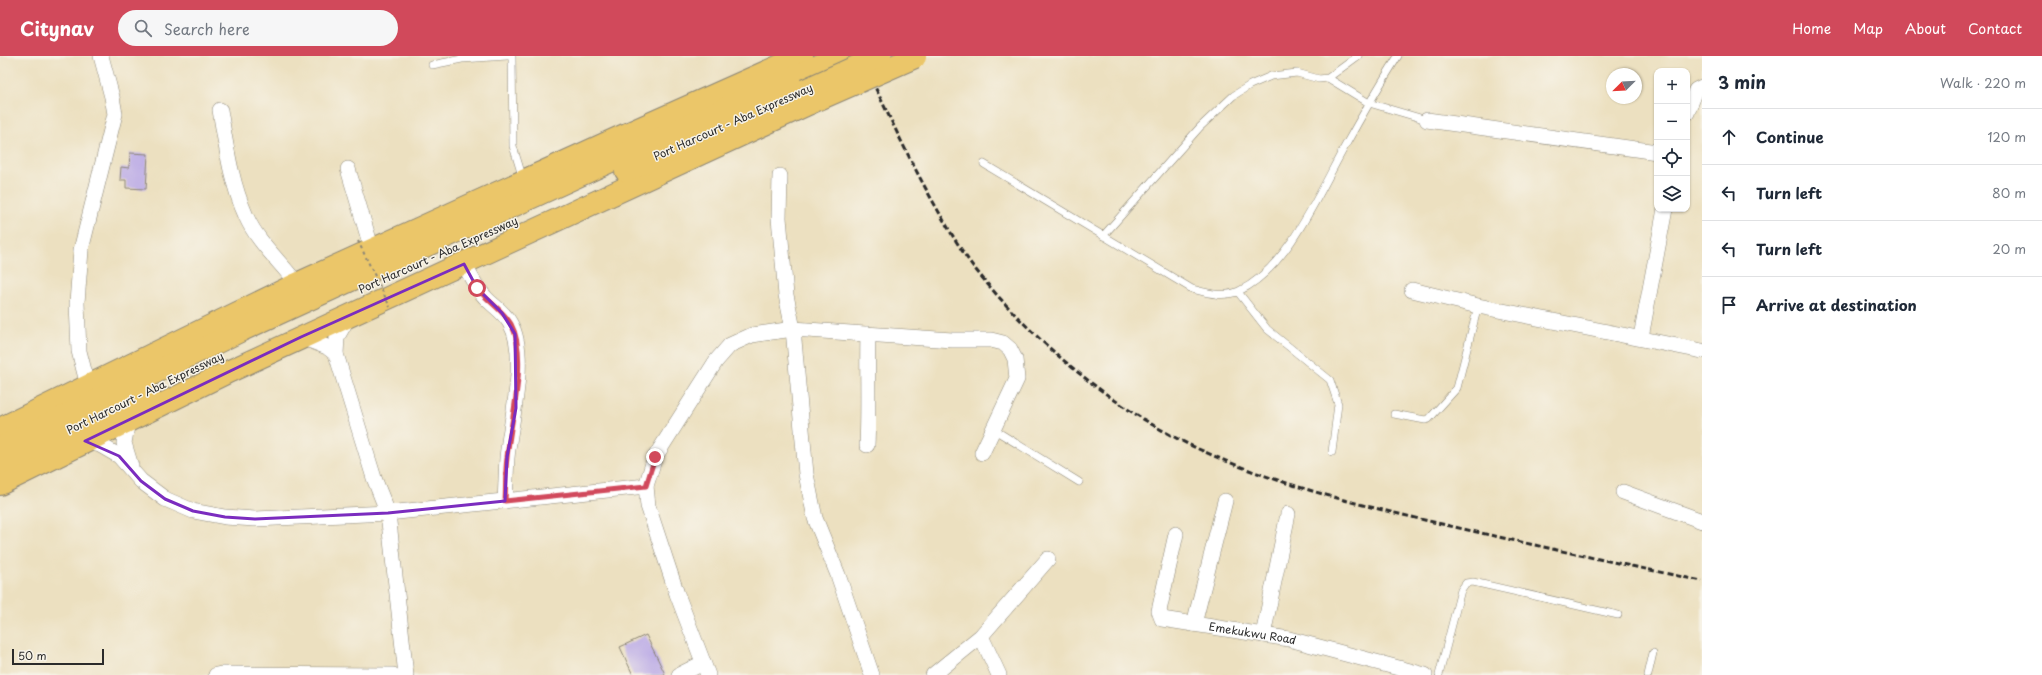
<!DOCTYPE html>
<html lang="en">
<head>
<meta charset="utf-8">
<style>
  body { margin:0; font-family:"Playpen Sans",sans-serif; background:#f6f6f7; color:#1f2937 }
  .controls { position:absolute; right:12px; top:12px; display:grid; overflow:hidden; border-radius:8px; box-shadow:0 1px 3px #0004 }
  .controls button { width:36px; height:36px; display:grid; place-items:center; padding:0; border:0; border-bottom:1px solid #e0e1e3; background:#fff; color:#1f2937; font:20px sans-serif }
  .compass { position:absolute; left:1606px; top:12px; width:36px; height:36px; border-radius:50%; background:#fff; box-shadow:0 1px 3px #0004; rotate:246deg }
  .scale { position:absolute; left:12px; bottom:10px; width:92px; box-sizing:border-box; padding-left:4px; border:2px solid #2b2b2b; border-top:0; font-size:11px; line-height:14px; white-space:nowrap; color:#2b2b2b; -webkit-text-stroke:3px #f7f3e8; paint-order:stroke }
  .stop { position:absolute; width:12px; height:12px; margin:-9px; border:3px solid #d1495b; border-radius:50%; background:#fff }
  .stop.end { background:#d1495b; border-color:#fff; box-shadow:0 1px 4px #0008 }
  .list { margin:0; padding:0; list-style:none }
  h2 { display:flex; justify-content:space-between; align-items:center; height:52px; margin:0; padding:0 16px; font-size:17px }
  h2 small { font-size:13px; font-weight:400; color:#747a83 }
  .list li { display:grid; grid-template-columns:26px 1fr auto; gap:12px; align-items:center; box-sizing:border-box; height:56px; padding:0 16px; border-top:1px solid #e0e1e3 }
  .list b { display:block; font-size:15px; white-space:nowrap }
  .list em { font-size:13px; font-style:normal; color:#747a83 }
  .icon { flex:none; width:22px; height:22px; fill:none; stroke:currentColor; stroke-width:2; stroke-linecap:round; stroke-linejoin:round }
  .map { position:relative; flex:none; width:1702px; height:619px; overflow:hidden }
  header { display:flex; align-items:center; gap:24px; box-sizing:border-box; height:56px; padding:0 20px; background:#d1495b; color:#fff }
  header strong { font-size:19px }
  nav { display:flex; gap:22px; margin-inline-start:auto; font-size:14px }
  .search { width:280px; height:36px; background:#f6f6f7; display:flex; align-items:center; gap:10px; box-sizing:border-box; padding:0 14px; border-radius:22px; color:#747a83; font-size:15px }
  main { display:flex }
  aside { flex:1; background:#fff }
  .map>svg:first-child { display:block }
</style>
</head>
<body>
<header>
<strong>Citynav</strong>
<div class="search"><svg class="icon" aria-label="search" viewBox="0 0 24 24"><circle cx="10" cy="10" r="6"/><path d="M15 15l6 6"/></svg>Search here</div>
<nav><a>Home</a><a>Map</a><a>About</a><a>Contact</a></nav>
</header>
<main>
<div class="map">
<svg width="1702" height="619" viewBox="0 0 1702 619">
  <rect width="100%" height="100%" fill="#f7f3e8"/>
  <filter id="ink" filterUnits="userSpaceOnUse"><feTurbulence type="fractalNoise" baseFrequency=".025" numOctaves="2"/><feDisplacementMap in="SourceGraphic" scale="8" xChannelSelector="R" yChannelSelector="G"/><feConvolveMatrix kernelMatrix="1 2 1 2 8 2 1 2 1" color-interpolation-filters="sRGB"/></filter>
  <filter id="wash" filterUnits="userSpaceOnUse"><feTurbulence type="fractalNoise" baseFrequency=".012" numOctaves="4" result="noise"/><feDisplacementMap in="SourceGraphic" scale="16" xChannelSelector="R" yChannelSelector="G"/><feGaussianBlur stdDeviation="0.9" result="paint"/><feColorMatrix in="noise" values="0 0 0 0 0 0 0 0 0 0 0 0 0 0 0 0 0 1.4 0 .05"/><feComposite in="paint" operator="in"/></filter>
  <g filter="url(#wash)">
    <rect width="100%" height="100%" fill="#ece0c0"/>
    <g id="blocks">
      <path fill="#c0b0e6" d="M130 97 148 98 146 133 126 132V124H120L121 111 129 112Z
        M646 579 665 618 662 619H633L620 591Z"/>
    </g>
  </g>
  <g filter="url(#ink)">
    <use href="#blocks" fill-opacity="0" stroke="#8c8676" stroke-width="1"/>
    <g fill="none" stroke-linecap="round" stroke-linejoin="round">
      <g stroke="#8c8676" stroke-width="8">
        <path id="service" d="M512 0 513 90 523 123
          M432 9 462 3 507 0
          M1328 22 1369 47 1427 64
          M984 108 1192 233C1207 237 1223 242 1239 235 1287 213 1319 137 1344 92 1361 61 1379 30 1398 0
          M1103 180 1200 71 1233 40 1250 29 1271 20 1297 17 1319 23 1328 22 1358 0
          M1238 236 1267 273 1330 324 1338 348 1332 396
          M1394 358 1425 364 1429 363 1457 332 1478 250
          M993 373 1079 426
          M1439 619 1461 534 1466 527 1473 526 1618 559
          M1648 619 1653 597"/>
      </g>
      <g stroke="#8c8676" stroke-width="16">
        <g id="minor">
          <path d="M220 54C226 89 231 127 246 160 257 186 281 206 297 228"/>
          <path d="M1687 57 1696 34 1702 31"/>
          <path d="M1427 64 1657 96"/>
          <path d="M348 113 372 194"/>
          <path d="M780 120 779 162 786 239 793 273 806 418 815 462 838 519 872 619"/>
          <path d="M464 208C470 219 476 232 485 241 493 250 504 256 510 267 529 299 510 367 507 402 506 416 506 430 505 445"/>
          <path d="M1412 234 1478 250 1702 295"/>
          <path d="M349 260 337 281 336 298 374 422 388 457 406 619"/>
          <path d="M301 281 327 291 336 298"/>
          <path d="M1641 281 1665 153"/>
          <path d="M88 330 79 295 77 247 81 194 115 58 112 41 101 0"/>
          <path d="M128 365 124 387 131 410"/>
          <path d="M85 385 100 389 119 400 141 425 165 443 193 455 225 461 255 463 388 457 646 430"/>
          <path d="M867 389C869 352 867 315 868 278"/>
          <path d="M1623 436 1702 465"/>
          <path id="s1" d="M1176 478 1159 555 1162 563 1289 583 1425 619"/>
          <path d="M1194 568 1225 445"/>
          <path d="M1263 579 1288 458"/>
          <path d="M981 580 999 619"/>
          <path d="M216 619 221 618 393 619"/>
          <path d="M679 619 703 607"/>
          <path d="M708 619 677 538 648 450 646 430 655 401 716 305 730 289 752 279 793 273 952 284H991L1003 287 1010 293 1015 303 1017 323 982 397"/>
          <path d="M933 619 981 580 1048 503"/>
        </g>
      </g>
      <g stroke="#8c8676" stroke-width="24">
        <path id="primary" d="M0 373 297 228 618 82 802 0
          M0 428 230 315 810 47"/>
      </g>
      <g stroke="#8c8676" stroke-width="24">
        <path id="trunk" d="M626 115 805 34
          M0 392 244 273 840 0
          M0 408 148 336"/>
      </g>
      <use href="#service" stroke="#fff" stroke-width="7"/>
      <use href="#minor" stroke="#fff" stroke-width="15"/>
      <use href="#primary" stroke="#ebc669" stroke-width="22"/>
      <use href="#trunk" stroke="#ebc669" stroke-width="22"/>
      <path stroke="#2b2b2b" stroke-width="3" stroke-dasharray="6 3" stroke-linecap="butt" d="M860 0C885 51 908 102 936 151 948 172 961 195 976 214 1031 283 1111 351 1192 390 1268 426 1351 447 1433 466 1523 487 1612 506 1702 525"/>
      <g stroke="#8c8676" stroke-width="24" stroke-linecap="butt">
        <path id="primary-bridge" d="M810 47 915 1"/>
      </g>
      <g stroke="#8c8676" stroke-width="24" stroke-linecap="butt">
        <path id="trunk-bridge" d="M805 34 880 0"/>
      </g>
      <path stroke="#8c8676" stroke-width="2" stroke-dasharray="3 3" stroke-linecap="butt" d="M358 185 390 251"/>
      <use href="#primary-bridge" stroke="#ebc669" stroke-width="22"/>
      <use href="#trunk-bridge" stroke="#ebc669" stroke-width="22"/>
    </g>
  </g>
  <g fill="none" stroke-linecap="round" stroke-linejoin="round" filter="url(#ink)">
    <path stroke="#d1495b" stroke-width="5" d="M477 232C487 245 503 254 511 268 529 301 510 366 507 402 505 416 506 430 505 445L646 430 655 401"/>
  </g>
  <path fill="none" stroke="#7b2cbf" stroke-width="3" stroke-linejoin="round" d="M464 208 477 232 502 257 515 278 516 352 507 401 505 445 388 457 255 463 225 461 193 455 165 443 141 425 119 400 85 385 301 281Z"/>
  <g text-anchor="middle" stroke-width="3" stroke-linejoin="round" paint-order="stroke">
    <g font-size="11" fill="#2b2b2b" stroke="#f7f3e8">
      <text transform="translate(733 66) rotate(-24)" y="4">Port Harcourt - Aba Expressway</text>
      <text transform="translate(438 199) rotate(-24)" y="4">Port Harcourt - Aba Expressway</text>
      <text transform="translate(145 337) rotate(-26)" y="4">Port Harcourt - Aba Expressway</text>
      <text dy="4" stroke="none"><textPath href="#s1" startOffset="179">Emekukwu Road</textPath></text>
    </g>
  </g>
</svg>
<div class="controls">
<button>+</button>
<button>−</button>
<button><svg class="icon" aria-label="locate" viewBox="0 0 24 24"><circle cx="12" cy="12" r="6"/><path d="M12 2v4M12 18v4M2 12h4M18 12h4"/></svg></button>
<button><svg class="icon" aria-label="layers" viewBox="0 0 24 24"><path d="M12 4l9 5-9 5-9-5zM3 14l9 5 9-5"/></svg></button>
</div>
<svg class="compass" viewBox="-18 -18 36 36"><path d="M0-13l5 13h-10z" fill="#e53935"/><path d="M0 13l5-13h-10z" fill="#747a83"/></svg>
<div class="scale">50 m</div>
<div class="stop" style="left:477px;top:232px"></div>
<div class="stop end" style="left:655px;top:401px"></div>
</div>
<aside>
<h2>3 min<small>Walk · 220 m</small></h2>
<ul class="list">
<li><svg class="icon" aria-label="ahead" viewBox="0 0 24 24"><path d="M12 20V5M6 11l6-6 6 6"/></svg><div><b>Continue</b></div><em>120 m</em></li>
<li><svg class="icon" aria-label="left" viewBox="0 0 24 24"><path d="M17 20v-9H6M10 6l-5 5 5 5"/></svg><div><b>Turn left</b></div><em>80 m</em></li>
<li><svg class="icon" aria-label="left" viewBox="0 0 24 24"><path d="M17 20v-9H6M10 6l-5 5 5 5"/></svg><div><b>Turn left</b></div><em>20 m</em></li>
<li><svg class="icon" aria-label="arrive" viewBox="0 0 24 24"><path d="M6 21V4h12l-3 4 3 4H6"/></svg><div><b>Arrive at destination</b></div></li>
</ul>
</aside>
</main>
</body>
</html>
